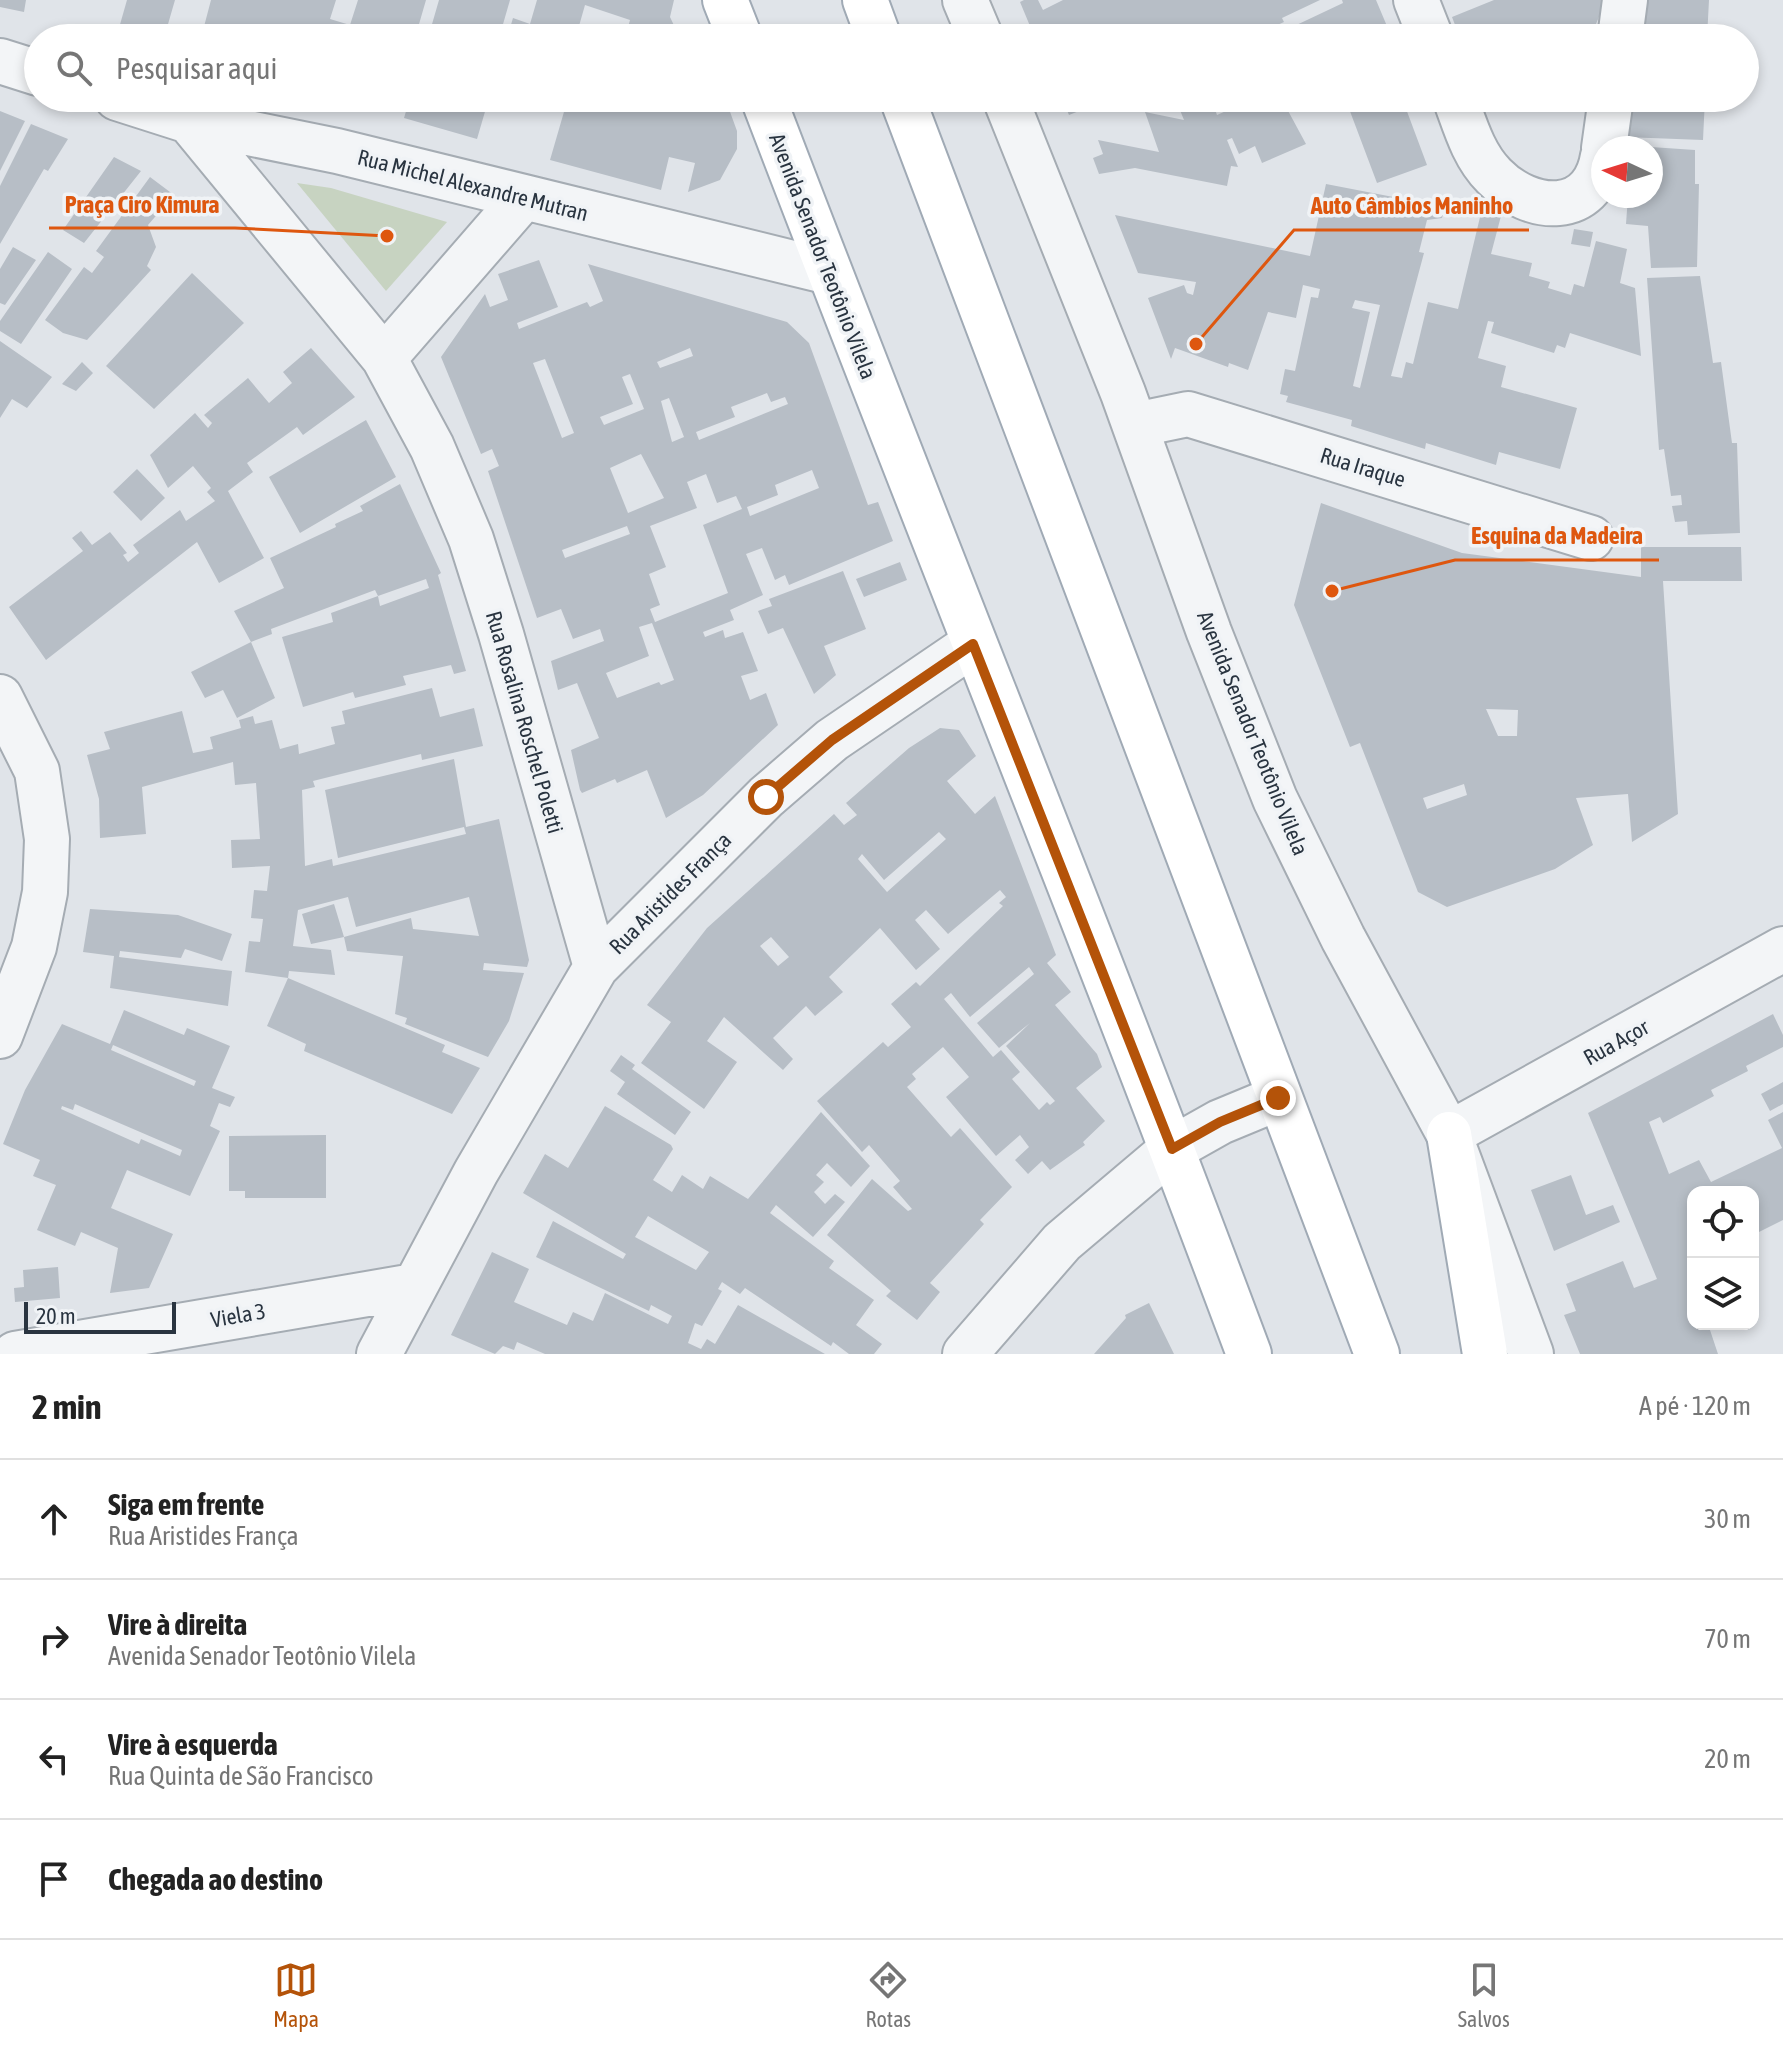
<!DOCTYPE html>
<html lang="pt">
<head>
<meta charset="utf-8">
<style>
  body { margin:0; font-family:"Asap Condensed",sans-serif; background:#f2f2f2; color:#222 }
  .controls { position:absolute; right:24px; bottom:24px; display:grid; overflow:hidden; border-radius:16px; box-shadow:0 4px 12px #0003 }
  .controls button { width:72px; height:72px; display:grid; place-items:center; padding:0; border:0; border-bottom:2px solid #e0e0e0; background:#fff; color:#222; font:40px sans-serif }
  .compass { position:absolute; left:1591px; top:136px; width:72px; height:72px; border-radius:50%; background:#fff; box-shadow:0 4px 12px #0003; rotate:274deg }
  .scale { position:absolute; left:24px; bottom:20px; width:152px; box-sizing:border-box; padding-left:8px; border:4px solid #293440; border-top:0; font-size:22px; line-height:28px; white-space:nowrap; color:#293440; -webkit-text-stroke:6px #f0f3f6; paint-order:stroke }
  .stop { position:absolute; width:24px; height:24px; margin:-18px; border:6px solid #b45309; border-radius:50%; background:#fff }
  .stop.end { background:#b45309; border-color:#fff; box-shadow:0 2px 8px #0008 }
  .list { margin:0; padding:0; list-style:none }
  h2 { display:flex; justify-content:space-between; align-items:center; height:104px; margin:0; padding:0 32px; font-size:34px }
  h2 small { font-size:26px; font-weight:400; color:#767676 }
  .list li { display:grid; grid-template-columns:52px 1fr auto; gap:24px; align-items:center; box-sizing:border-box; height:120px; padding:0 32px; border-top:2px solid #e0e0e0 }
  .list b { display:block; font-size:30px; white-space:nowrap }
  .list p { margin:0; font-size:26px; white-space:nowrap; color:#767676 }
  .list em { font-size:26px; font-style:normal; color:#767676 }
  .icon { flex:none; width:44px; height:44px; fill:none; stroke:currentColor; stroke-width:2; stroke-linecap:round; stroke-linejoin:round }
  .map { position:relative; flex:none; width:1783px; height:1354px; overflow:hidden }
  .search { position:absolute; background:#fff; box-shadow:0 4px 12px #0003; left:24px; right:24px; top:24px; height:88px; display:flex; align-items:center; gap:20px; box-sizing:border-box; padding:0 28px; border-radius:44px; color:#767676; font-size:30px }
  .sheet { height:584px; background:#fff }
  nav { display:flex; justify-content:space-around; align-items:center; box-sizing:border-box; height:112px; border-top:2px solid #e0e0e0; background:#fff; font-size:22px; color:#767676 }
  nav a { display:grid; justify-items:center; gap:4px }
  nav .on { color:#b45309 }
  .map>svg:first-child { display:block }
</style>
</head>
<body>
<div class="map">
<svg width="1783" height="1354" viewBox="0 0 1783 1354">
  <rect width="100%" height="100%" fill="#e0e4e9"/>
  <path fill="#c7d3c1" d="M297 183 331 188 447 222 386 291Z"/>
  <path fill="#b7bec6" fill-rule="evenodd" d="M0 0H26L24 12 0 7Z
    M127 0H175L164 38 119 28Z
    M211 0H336L330 19 350 25 358 0H426L415 38H256L244 35V38H201Z
    M439 0H510L499 38H428Z
    M537 0H674L670 17 680 38H665L667 30 661 28 658 38H625L630 20 585 5 577 33 579 38H507L513 18 530 24Z
    M1024 0H1038L1043 10 1063 0H1320L1282 18 1284 22 1266 30 1269 38 1343 3 1342 0H1376L1392 38H1035L1020 2Z
    M1494 0H1606L1596 24 1572 33 1574 38H1460L1452 17Z
    M1635 0H1709L1707 38H1624Z
    M410 98H489L477 139 404 118Z
    M512 98H562L558 112Z
    M568 98H725L737 131V149L720 180 688 192 695 163 669 157 661 190 550 160Z
    M1062 98H1112L1069 115Z
    M1175 98H1211L1217 115 1255 98H1306L1286 107 1306 144 1262 163 1255 146 1239 154 1232 138 1227 140 1238 167 1231 166 1227 186 1135 168 1099 174 1093 158 1103 154 1098 140 1159 152 1145 112 1184 120Z
    M1368 98H1402L1427 165 1377 183 1348 106Z
    M1624 98H1705L1703 140 1624 137Z
    M0 111 25 121 0 171Z
    M31 124 68 139 48 171 44 169 0 244V186Z
    M1651 147 1695 150V184H1699L1697 267 1651 268 1648 226 1626 224 1628 196H1651Z
    M114 157 141 171 84 243 63 230Z
    M150 177 174 195 148 225 156 247 147 266 151 270 87 340 63 333 45 320 84 267 92 273 104 257 96 251Z
    M1326 184 1445 207 1442 218 1427 220 1419 252 1424 253 1391 376 1402 378 1406 362 1413 364 1428 302 1458 309 1481 213 1501 216 1491 254 1532 263 1529 276 1550 282 1548 288 1571 295 1574 284 1584 287 1596 241 1627 249 1620 283 1635 288 1641 356 1570 333 1565 348 1557 345 1554 353 1491 333 1494 322 1488 321 1478 358 1506 366 1501 387 1577 408 1560 469 1499 452 1496 465 1426 443 1425 449 1351 426 1352 420 1286 402 1288 396 1280 394 1285 369 1295 371 1311 297 1318 298 1320 289 1303 285 1296 318 1268 312 1248 370 1229 363 1228 367 1175 348 1171 359 1148 298 1184 285 1187 293 1193 295 1196 282 1138 273 1115 215 1310 256ZM1355 300 1380 305 1360 388 1353 386 1370 312 1352 308Z
    M1574 229 1593 232 1590 247 1571 244Z
    M13 247 36 260 5 305 0 303V269Z
    M48 252 72 269 21 344 0 331V321Z
    M539 260 558 307 517 323 519 329 587 302 590 307 603 301 588 264 787 322 809 343 868 505 878 502 893 541 789 585 785 575 775 580 762 548 746 554 763 595 730 610 734 620 703 632 705 637 723 630 725 638 743 632 758 671 741 676 750 700 766 693 778 725 703 795 666 818 647 770 617 783 615 779 582 793 580 790 571 750 599 738 577 683 558 690 551 661 604 641 600 629 573 639 561 609 537 618 488 471 499 466 492 449 481 454 441 357 485 294 490 307 508 300 498 274ZM690 348 693 356 660 368 657 362ZM545 359 574 433 562 438 533 363ZM630 374 644 409 604 425 600 417 633 404 622 377ZM767 393 771 402 785 397 788 404 699 440 696 432 735 417 731 407ZM669 398 684 437 672 442 661 401ZM641 454 664 498 628 513 610 468ZM812 470 819 488 750 516 747 507 778 495 775 485ZM706 474 717 503 736 496 742 509 703 525 728 593 655 622 650 609 660 605 649 574 666 567 650 526 697 508 687 482ZM627 526 630 534 565 558 562 550ZM652 623 674 680 661 685 659 682 617 698 606 673 649 656 639 627Z
    M192 273 244 323 154 409 106 366Z
    M1700 276 1713 363 1721 362 1732 443H1737L1740 533 1688 535 1687 521 1675 522 1672 506 1682 505 1681 495 1671 496 1664 449 1659 450 1647 278Z
    M0 341 52 377 27 408 12 399 0 418Z
    M311 348 355 397 303 435 297 427 247 463 253 472 228 491 264 558 219 583 197 542 46 660 9 607 83 551 72 538 81 531 92 545 110 532 127 553 123 555 128 562 139 553 133 545 180 510 186 521 215 501 207 492 211 488 193 466 168 488 150 455 195 413 208 428 212 423 204 415 248 378 269 403 292 383 283 372Z
    M82 362 93 373 76 391 62 384Z
    M366 420 396 477 300 533 269 477Z
    M137 469 165 498 141 521 113 492Z
    M400 484 441 573 438 575 466 671 454 674 451 665 403 676 406 685 355 698 353 692 303 707 282 637 333 622 331 613 378 596 380 606 429 588 426 579 378 596 375 590 271 629 272 634 251 642 234 611 284 588 270 558 336 527 335 524 363 511 360 506Z
    M1321 503 1462 553 1641 577V547H1741L1742 581H1663L1678 814 1632 842 1628 794 1576 798 1593 845 1555 869 1447 907 1418 892 1360 743 1350 747 1294 605ZM1486 709 1518 710 1517 736H1498ZM1464 784 1467 795 1427 809 1423 798Z
    M900 562 907 580 864 597 856 579Z
    M843 571 866 629 824 646 836 675 814 694 783 628 768 634 758 611 772 606 769 599Z
    M251 642 275 698 237 718 223 690 205 698 191 672Z
    M432 688 440 717 474 708 483 746 422 760 421 754 313 781 315 787 302 790 305 866 332 859 333 866 466 834 464 827 338 858 325 790 454 759 466 827 499 819 529 960 527 967 484 963 483 970 524 973 509 1021 488 1057 405 1024 407 1018 395 1014 403 956 347 951 344 937 411 918 413 929 479 936 469 897 356 927 348 897 298 910 293 946 331 950 335 975 289 971 288 978 245 972 249 941 260 942 263 919 251 918 254 890 267 891 270 866 232 868 231 840 260 839 256 783 235 785 233 762 142 787 146 834 100 838 99 799 87 755 110 749 104 732 182 711 193 753 213 749 210 737 241 728 239 720 253 716 255 724 272 720 280 749 298 744 299 754 335 744 331 727 345 724 342 711Z
    M940 728 959 730 976 756 947 781 975 814 995 796 1056 955 1047 963 1071 992 1055 1005 1097 1054 1102 1067 1076 1088 1105 1121 1083 1142 1085 1145 1050 1170 1042 1161 1028 1174 1015 1160 1029 1147 1020 1135 996 1156 946 1097 969 1077 943 1047 912 1074 916 1079 907 1087 951 1137 960 1128 1012 1187 980 1220 984 1224 930 1283 940 1292 917 1320 886 1296 891 1291 827 1235 872 1179 908 1211 912 1209 893 1187 900 1181 869 1145 862 1152 817 1101 883 1042 888 1047 911 1027 891 1004 916 982 920 986 1003 906 999 903 1006 897 1000 890 948 934 926 910 915 920 940 949 916 970 880 928 829 977 843 992 815 1016 806 1006 773 1038 793 1059 783 1070 724 1017 707 1041 737 1062 704 1109 641 1063 671 1022 647 1005 707 928 834 814 844 825 857 815 846 803 909 748ZM939 832 946 839 887 892 858 859 862 854 884 880ZM771 937 789 957 778 966 760 946ZM1029 967 1034 974 977 1023 999 1048 1030 1023 1006 1046 1055 1101 1050 1105 1047 1102 1039 1110 1012 1079 1020 1072 1001 1050 993 1057 944 999 951 993 970 1017Z
    M334 904 344 937 311 944 302 914Z
    M90 909 178 915 232 934 222 961 185 949 181 958 120 951 119 957 232 971 228 1006 110 988 114 956 83 952Z
    M288 978 445 1045 442 1052 480 1068 452 1114 304 1051 306 1044 267 1026Z
    M124 1010 184 1035 187 1028 230 1046 212 1088 235 1097 230 1107 219 1103 210 1126 220 1131 190 1196 127 1170 111 1208 173 1234 149 1288 110 1293 118 1248 81 1232 75 1246 37 1230 56 1185 33 1176 40 1160 3 1144 25 1090 62 1024 110 1044ZM113 1045 196 1081 194 1086 111 1050ZM75 1104 182 1150 180 1156 141 1139 139 1144 61 1109 62 1106 73 1110Z
    M1773 1014 1783 1035V1047L1746 1066 1748 1071 1711 1090 1714 1096 1663 1123 1660 1117 1649 1122 1669 1174 1699 1160 1711 1182 1782 1148 1768 1120 1783 1112V1220L1753 1235V1192H1693V1264L1690 1266 1693 1324H1708L1718 1354H1580L1564 1315 1576 1311 1566 1284 1623 1261 1634 1288 1657 1279 1588 1113Z
    M621 1055 635 1065 632 1069 691 1112 675 1135 617 1094 625 1082 610 1071Z
    M1783 1082V1104L1770 1111 1761 1094Z
    M605 1106 671 1145 673 1149 653 1180 672 1192 682 1175 703 1189 710 1176 748 1199 821 1112 870 1166 851 1187 827 1163 816 1175 824 1182 814 1192 825 1204 835 1194 845 1202 813 1237 776 1205 770 1213 834 1261 829 1268 874 1300 856 1325 882 1344 874 1354H849L833 1342 831 1346 745 1288 740 1294 722 1282 718 1289 722 1291 702 1326 695 1323 688 1343 701 1349 707 1339 715 1344 738 1305 825 1354H545L517 1342 514 1350 503 1346 495 1354 451 1335 492 1252 529 1269 514 1302 567 1325 573 1312 593 1321 605 1293 668 1324 672 1316 651 1305 649 1311 536 1257 553 1221 623 1259 626 1254 523 1193 545 1154 568 1168ZM648 1216 709 1252 696 1270 635 1237Z
    M326 1135V1198H245V1191H229V1136Z
    M1571 1175 1586 1215 1613 1205 1620 1222 1554 1251 1531 1190Z
    M58 1267 60 1298 15 1302 14 1288 24 1287 23 1270Z
    M1149 1303 1174 1354H1094L1126 1318 1125 1315Z"/>
  <g fill="none" stroke-linecap="round" stroke-linejoin="round">
    <g stroke="#a5acb3" stroke-width="48">
      <path id="minor" d="M965 0 981 38
        M1416 0 1431 38
        M1620 38 1625 0
        M0 61 38 73
        M117 98 189 121 337 151 829 272
        M1005 98 1123 393 1209 632 1275 799 1343 938 1449 1134 1531 1354
        M1455 98C1465 125 1473 155 1494 176 1530 213 1593 218 1603 156
        M189 121 384 358 432 447 471 539 501 634 596 967
        M1604 148 1611 98
        M384 358 524 197
        M1135 425 1188 414 1591 538
        M0 697 37 771 47 839 45 892 34 947 0 1036
        M1449 1134 1783 949
        M15 1354 414 1286
        M379 1354 476 1172 596 967 766 797 832 740 973 644
        M965 1354 1062 1242 1172 1149 1220 1122 1278 1098"/>
    </g>
    <g stroke="#a0aab5" stroke-width="48">
      <path id="major" d="M725 0 740 38
        M865 0 879 38
        M763 98C923 518 1092 933 1249 1354
        M902 98 1377 1354
        M1449 1134 1485 1354"/>
    </g>
    <use href="#minor" stroke="#f3f5f7" stroke-width="44"/>
    <use href="#major" stroke="#fff" stroke-width="44"/>
  </g>
  <g fill="none" stroke-linecap="round" stroke-linejoin="round">
    <path stroke="#b45309" stroke-width="10" d="M766 797 832 740 973 644 1172 1149 1220 1122 1278 1098"/>
  </g>
  <g text-anchor="middle" stroke-width="7" stroke-linejoin="round" paint-order="stroke">
    <g font-size="22" fill="#293440" stroke="#f0f3f6">
      <text transform="translate(473 185) rotate(14)" y="8">Rua Michel Alexandre Mutran</text>
      <text transform="translate(823 256) rotate(69)" y="8">Avenida Senador Teotônio Vilela</text>
      <text transform="translate(1363 467) rotate(17)" y="8">Rua Iraque</text>
      <text transform="translate(525 722) rotate(74)" y="8">Rua Rosalina Roschel Poletti</text>
      <text transform="translate(1253 733) rotate(68)" y="8">Avenida Senador Teotônio Vilela</text>
      <text transform="translate(670 893) rotate(-45)" y="8">Rua Aristides França</text>
      <text transform="translate(1616 1042) rotate(-29)" y="8">Rua Açor</text>
      <text transform="translate(238 1315) rotate(-10)" y="8">Viela 3</text>
    </g>
  </g>
  <path fill="none" stroke="#de570f" stroke-width="3" d="M387 236L235 228H49M1196 344L1294 230H1529M1332 591L1455 560H1659"/>
  <g fill="#de570f" stroke="#f0f3f6" stroke-width="3">
    <circle cx="387" cy="236" r="8"/>
    <circle cx="1196" cy="344" r="8"/>
    <circle cx="1332" cy="591" r="8"/>
  </g>
  <g font-size="24" text-anchor="middle" font-weight="bold" fill="#de570f" stroke="#f0f3f6" stroke-width="7" stroke-linejoin="round" paint-order="stroke">
    <text x="142" y="213">Praça Ciro Kimura</text>
    <text x="1412" y="214">Auto Câmbios Maninho</text>
    <text x="1557" y="544">Esquina da Madeira</text>
  </g>
</svg>
<div class="controls">
<button><svg class="icon" aria-label="locate" viewBox="0 0 24 24"><circle cx="12" cy="12" r="6"/><path d="M12 2v4M12 18v4M2 12h4M18 12h4"/></svg></button>
<button><svg class="icon" aria-label="layers" viewBox="0 0 24 24"><path d="M12 4l9 5-9 5-9-5zM3 14l9 5 9-5"/></svg></button>
</div>
<svg class="compass" viewBox="-18 -18 36 36"><path d="M0-13l5 13h-10z" fill="#e53935"/><path d="M0 13l5-13h-10z" fill="#767676"/></svg>
<div class="scale">20 m</div>
<div class="stop" style="left:766px;top:797px"></div>
<div class="stop end" style="left:1278px;top:1098px"></div>
<div class="search"><svg class="icon" aria-label="search" viewBox="0 0 24 24"><circle cx="10" cy="10" r="6"/><path d="M15 15l6 6"/></svg>Pesquisar aqui</div>
</div>
<section class="sheet">
<h2>2 min<small>A pé · 120 m</small></h2>
<ul class="list">
<li><svg class="icon" aria-label="ahead" viewBox="0 0 24 24"><path d="M12 20V5M6 11l6-6 6 6"/></svg><div><b>Siga em frente</b><p>Rua Aristides França</p></div><em>30 m</em></li>
<li><svg class="icon" aria-label="right" viewBox="0 0 24 24"><path d="M7 20v-9h11M14 6l5 5-5 5"/></svg><div><b>Vire à direita</b><p>Avenida Senador Teotônio Vilela</p></div><em>70 m</em></li>
<li><svg class="icon" aria-label="left" viewBox="0 0 24 24"><path d="M17 20v-9H6M10 6l-5 5 5 5"/></svg><div><b>Vire à esquerda</b><p>Rua Quinta de São Francisco</p></div><em>20 m</em></li>
<li><svg class="icon" aria-label="arrive" viewBox="0 0 24 24"><path d="M6 21V4h12l-3 4 3 4H6"/></svg><div><b>Chegada ao destino</b></div></li>
</ul>
</section>
<nav>
<a class="on"><svg class="icon" aria-label="map" viewBox="0 0 24 24"><path d="M3 6l6-2 6 2 6-2v14l-6 2-6-2-6 2zM9 4v14M15 6v14"/></svg>Mapa</a>
<a><svg class="icon" aria-label="directions" viewBox="0 0 24 24"><path d="M12 3l9 9-9 9-9-9zM9 14v-3h6M13 9l2 2-2 2"/></svg>Rotas</a>
<a><svg class="icon" aria-label="saved" viewBox="0 0 24 24"><path d="M7 4h10v16l-5-4-5 4z"/></svg>Salvos</a>
</nav>
</body>
</html>
